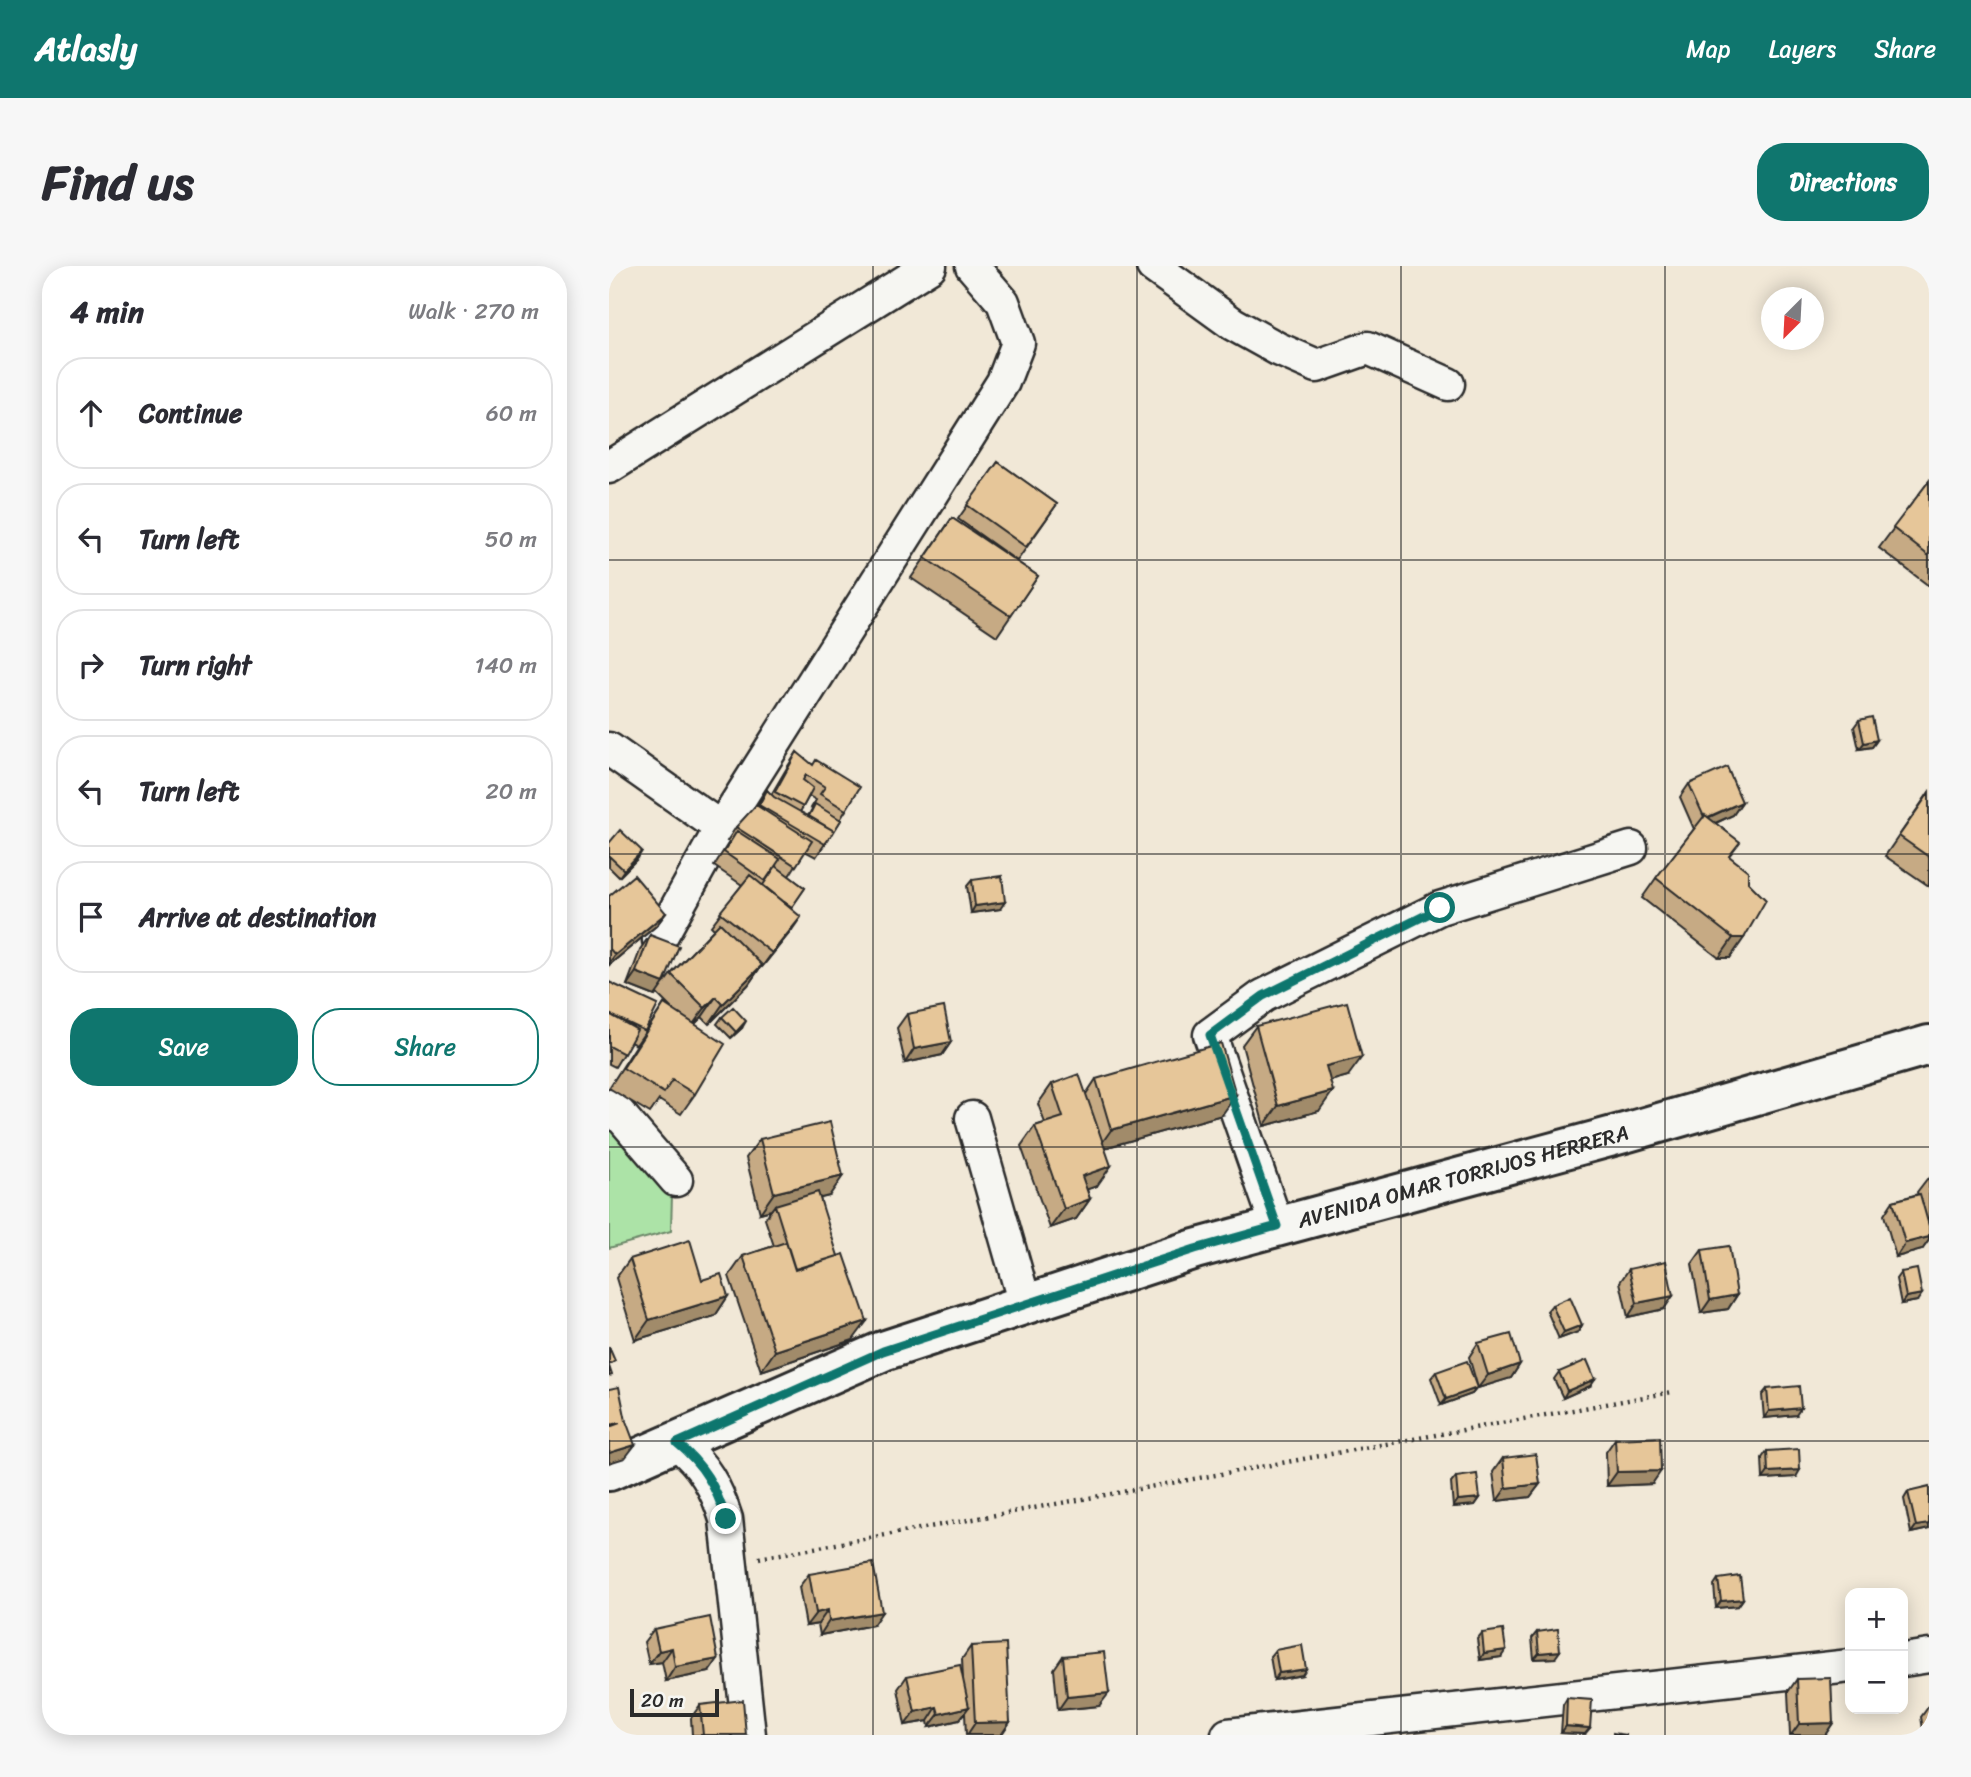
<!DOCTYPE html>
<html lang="en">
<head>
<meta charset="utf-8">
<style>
  body { margin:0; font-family:Sriracha,sans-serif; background:#f7f7f7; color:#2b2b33 }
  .controls { position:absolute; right:21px; bottom:21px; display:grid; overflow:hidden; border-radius:14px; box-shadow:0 4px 18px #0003 }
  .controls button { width:63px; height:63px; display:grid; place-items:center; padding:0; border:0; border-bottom:2px solid #e1e1e2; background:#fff; color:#2b2b33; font:35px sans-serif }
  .compass { position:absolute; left:1152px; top:21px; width:63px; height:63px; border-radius:50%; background:#fff; box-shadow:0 4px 18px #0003; rotate:204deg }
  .scale { position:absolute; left:21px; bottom:18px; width:89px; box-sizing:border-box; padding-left:7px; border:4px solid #2b2b2b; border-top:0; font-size:19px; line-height:24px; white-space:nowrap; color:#2b2b2b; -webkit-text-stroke:5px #f6f6f2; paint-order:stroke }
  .stop { position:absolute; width:21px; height:21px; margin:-16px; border:5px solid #0f766e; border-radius:50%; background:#fff }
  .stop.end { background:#0f766e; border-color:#fff; box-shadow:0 2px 7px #0008 }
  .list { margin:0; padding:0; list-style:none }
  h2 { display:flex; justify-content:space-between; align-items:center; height:91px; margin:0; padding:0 28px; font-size:30px }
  h2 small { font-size:23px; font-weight:400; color:#7c7c81 }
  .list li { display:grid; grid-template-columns:46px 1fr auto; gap:21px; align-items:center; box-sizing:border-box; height:112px; margin:0 14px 14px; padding:0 14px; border:2px solid #e1e1e2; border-radius:28px }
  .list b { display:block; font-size:26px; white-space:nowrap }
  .list em { font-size:23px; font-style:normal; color:#7c7c81 }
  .actions { display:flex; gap:14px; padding:21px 28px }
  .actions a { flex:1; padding:16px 0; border:2px solid #0f766e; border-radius:28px; text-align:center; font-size:24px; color:#0f766e }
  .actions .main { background:#0f766e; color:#fff }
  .icon { flex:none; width:38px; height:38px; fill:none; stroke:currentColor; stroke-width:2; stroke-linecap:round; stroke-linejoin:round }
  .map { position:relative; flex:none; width:1320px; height:1469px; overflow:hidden; border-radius:28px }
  header { display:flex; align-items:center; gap:42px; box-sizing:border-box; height:98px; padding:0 35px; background:#0f766e; color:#fff }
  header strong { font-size:33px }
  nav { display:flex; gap:38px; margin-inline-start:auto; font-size:24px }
  .intro { display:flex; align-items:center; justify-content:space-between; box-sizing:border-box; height:168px; padding:0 42px }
  h1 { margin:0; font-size:49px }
  .button { padding:18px 32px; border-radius:28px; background:#0f766e; color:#fff; font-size:24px; font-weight:700 }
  main { display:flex; gap:42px; padding:0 42px }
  aside { flex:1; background:#fff; border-radius:28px; box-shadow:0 4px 18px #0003 }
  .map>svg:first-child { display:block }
</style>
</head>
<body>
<header>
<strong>Atlasly</strong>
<nav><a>Map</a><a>Layers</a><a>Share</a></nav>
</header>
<div class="intro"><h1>Find us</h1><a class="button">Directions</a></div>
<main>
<aside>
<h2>4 min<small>Walk · 270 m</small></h2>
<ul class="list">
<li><svg class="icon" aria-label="ahead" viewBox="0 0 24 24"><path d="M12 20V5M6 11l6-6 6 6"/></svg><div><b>Continue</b></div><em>60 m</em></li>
<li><svg class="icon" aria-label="left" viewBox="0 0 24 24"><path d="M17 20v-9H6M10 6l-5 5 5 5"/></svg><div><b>Turn left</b></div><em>50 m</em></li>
<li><svg class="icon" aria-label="right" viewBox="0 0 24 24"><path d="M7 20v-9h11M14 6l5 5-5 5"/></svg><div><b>Turn right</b></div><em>140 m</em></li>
<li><svg class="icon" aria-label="left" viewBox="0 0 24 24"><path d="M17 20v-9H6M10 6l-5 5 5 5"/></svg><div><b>Turn left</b></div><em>20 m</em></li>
<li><svg class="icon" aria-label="arrive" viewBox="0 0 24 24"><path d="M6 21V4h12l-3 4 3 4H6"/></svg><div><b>Arrive at destination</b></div></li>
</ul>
<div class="actions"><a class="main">Save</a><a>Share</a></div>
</aside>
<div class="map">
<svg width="1320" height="1469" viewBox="0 0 1320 1469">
  <rect width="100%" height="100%" fill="#f1e8d7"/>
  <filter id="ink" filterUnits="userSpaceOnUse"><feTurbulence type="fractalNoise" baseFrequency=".0143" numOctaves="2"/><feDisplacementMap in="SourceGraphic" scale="14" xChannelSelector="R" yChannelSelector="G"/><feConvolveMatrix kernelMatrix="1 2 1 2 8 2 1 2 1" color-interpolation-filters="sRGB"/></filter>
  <g filter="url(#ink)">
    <path fill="#ace3a7" stroke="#6c8769" stroke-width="2" d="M0 851 63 928 62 965 0 982Z"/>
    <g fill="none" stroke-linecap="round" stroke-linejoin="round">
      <g stroke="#2b2b2b" stroke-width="37">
        <path id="street" d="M544 0 624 58 669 83 708 100 759 82 839 118
          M0 201 321 0
          M0 483 112 562
          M50 674 112 562 394 116 409 77 394 36 363 0
          M0 840 5 842 67 914
          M363 852 416 1038
          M668 960 601 769 654 730 831 642 1022 582
          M68 1177C95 1199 107 1221 117 1253L140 1469
          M1294 1394 1320 1390
          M619 1469 1241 1400"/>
      </g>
      <g stroke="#2b2b2b" stroke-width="44">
        <g id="secondary">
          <path id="s1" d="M0 1205 274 1085 586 983 1019 866 1320 779"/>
        </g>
      </g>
      <path stroke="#2b2b2b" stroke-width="4.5" stroke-dasharray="2 5" stroke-linecap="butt" d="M150 1292 1063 1126"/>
      <use href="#street" stroke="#f6f6f2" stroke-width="32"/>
      <use href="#secondary" stroke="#f6f6f2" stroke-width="38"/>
    </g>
    <path fill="#c6aa84" stroke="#2b2b2b" stroke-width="2" fill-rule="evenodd" d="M389 196 448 238 408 295 349 253Z
      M1320 215V320L1270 282Z
      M343 252 429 310 388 370 302 312Z
      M1250 454 1268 474 1263 481 1250 483 1245 461Z
      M188 486 237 544 231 554H232L207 591 196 585 180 610 196 622 182 642 183 664 153 701 152 700 139 719 100 758 93 751 86 758V828L72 848 50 834 41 847 0 822 36 766 27 779 21 776 6 801 0 798V716L37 765 55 738 64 744 48 728 46 730 18 719 32 682 41 669 56 716 62 708 105 663 102 660 133 619 105 600 120 576 118 575 127 561 148 539 158 524 162 529 179 500ZM200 530 207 534 202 542 203 543 199 550 191 546Z
      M1080 518 1133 536 1124 549 1107 557 1120 591 1139 605 1121 692H1110L1033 632 1047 612 1085 563 1071 531Z
      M1320 526V620L1276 590Z
      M0 577 29 592 10 611 0 601Z
      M363 614 391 643 362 647 358 620Z
      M0 630 57 647 47 660 0 699Z
      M298 748 342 776 333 789 296 797 288 762Z
      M113 751 133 762 122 772 108 758Z
      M647 760 739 810 721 815 710 845 655 860 633 779Z
      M487 813 613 849 495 882 488 920 478 923 481 933 467 953 441 962 412 880 426 860 436 857 429 838 443 818 477 828Z
      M151 873 220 930 211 932 244 1074 152 1105 120 1010 134 990 165 980 156 953 162 944 151 947 137 892Z
      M1320 912V974L1313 984 1287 991 1275 949 1284 935 1309 928 1308 926 1318 913Z
      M1093 984 1128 1029 1119 1043 1092 1047 1083 998Z
      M21 993 93 1014 119 1030 106 1050 26 1074 7 1012Z
      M1020 1003 1055 1043 1019 1051 1011 1016Z
      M1292 1006 1308 1035 1292 1038 1287 1013Z
      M943 1039 973 1059 969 1066 950 1073 938 1045Z
      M869 1077 911 1098 902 1112 869 1122 860 1091Z
      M827 1106 868 1122 863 1128 832 1139 822 1112Z
      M950 1106 981 1120 954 1132 945 1113Z
      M1158 1123 1187 1149 1155 1152 1153 1129Z
      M1006 1173 1043 1218 998 1220 997 1186Z
      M1158 1185 1187 1211 1154 1213 1153 1192Z
      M894 1192 931 1218 921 1231 888 1235 884 1206Z
      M847 1211 871 1232 866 1239 844 1241 842 1217Z
      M1299 1226 1320 1263 1302 1267 1295 1233Z
      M200 1308 264 1359 211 1369 209 1358 197 1360 190 1321Z
      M1109 1313 1134 1333 1129 1340 1107 1342 1105 1319Z
      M45 1363 100 1406 57 1415 53 1396 40 1398 35 1376Z
      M928 1366 946 1392 925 1393 923 1372Z
      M873 1367 892 1391 871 1394 868 1373Z
      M362 1380 401 1456 392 1469H357L356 1447 350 1454 320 1461 319 1455 296 1459 289 1423 298 1410 354 1413 353 1393Z
      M666 1384 693 1409 665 1414 661 1390Z
      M454 1390 490 1440 449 1444 445 1403Z
      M1188 1413 1224 1457 1216 1469H1181L1179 1426Z
      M958 1432 976 1468 952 1467 954 1439Z
      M91 1439 137 1469H83L82 1452Z
      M1320 1440V1469H1315L1312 1451Z"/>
    <path fill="#a18b6b" stroke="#2b2b2b" stroke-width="2" d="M1268 474 1263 481 1250 483 1255 477Z
      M1133 536 1124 549 1086 566 1096 553Z
      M33 585 29 592 10 611 15 604Z
      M396 636 391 643 362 647 366 640Z
      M57 647 47 660 0 699V697L6 689Z
      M192 651 183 664 153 701 163 687Z
      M1124 672H1135L1121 692H1110Z
      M153 699 139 719 100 758 114 738Z
      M27 706 55 717 46 730 18 719Z
      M107 731 93 751 82 761 96 742Z
      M137 755 133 762 122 772 127 766Z
      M342 776 333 789 296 797 305 783Z
      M753 791 739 810 703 820 717 800Z
      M724 825 710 845 655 860 669 840Z
      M627 829 613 849 488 884 502 864Z
      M502 900 488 920 459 930 473 910Z
      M234 910 220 930 167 943 166 939 162 944 151 947 165 927Z
      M481 933 467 953 441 962 455 943Z
      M1320 971V974L1313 984 1287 991 1296 977Z
      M1313 1028 1308 1035 1292 1038 1297 1031Z
      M1128 1029 1119 1043 1092 1047 1101 1034Z
      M119 1030 106 1050 26 1074 40 1054Z
      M1064 1030 1055 1043 1019 1051 1028 1037Z
      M258 1055 244 1074 152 1105 166 1085Z
      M973 1059 969 1066 950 1073 955 1066Z
      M911 1098 902 1112 869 1122 879 1109Z
      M986 1113 981 1120 954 1132 958 1125Z
      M868 1122 863 1128 832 1139 837 1133Z
      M1192 1142 1187 1149 1155 1152 1160 1145Z
      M26 1179 16 1192 0 1197V1187Z
      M1191 1204 1187 1211 1154 1213 1159 1206Z
      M1052 1205 1043 1218 998 1220 1008 1206Z
      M931 1218 921 1231 888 1235 897 1222Z
      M871 1232 866 1239 844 1241 849 1234Z
      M1320 1258V1263L1302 1267 1307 1260Z
      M1134 1333 1129 1340 1107 1342 1112 1335Z
      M219 1344 209 1358 197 1360 207 1347Z
      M273 1346 264 1359 211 1369 220 1355Z
      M63 1382 53 1396 40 1398 50 1385Z
      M897 1384 892 1391 871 1394 875 1387Z
      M951 1385 946 1392 925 1393 930 1387Z
      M109 1393 100 1406 57 1415 66 1401Z
      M697 1403 693 1409 665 1414 670 1407Z
      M500 1427 490 1440 449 1444 458 1431Z
      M328 1441 319 1455 296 1459 306 1446Z
      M360 1441 350 1454 320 1461 330 1448Z
      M401 1456 392 1469H358L366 1457Z
      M1224 1457 1216 1469H1182L1190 1458Z
      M957 1460 981 1462 976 1468 952 1467Z"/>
    <path fill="#e6c699" stroke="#2b2b2b" stroke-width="2" d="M389 196 448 238 417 281 358 239Z
      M1320 215V290L1284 262Z
      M343 252 429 310 402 350 316 292Z
      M1263 451 1268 474 1255 477 1250 454Z
      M188 486 204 499 207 494 251 521 237 544 211 528 216 521 197 509 194 514 204 522 194 541 166 526Z
      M1118 501 1133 536 1099 551 1096 549 1095 551 1080 518Z
      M158 524 165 531 225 565 216 578 150 539Z
      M1320 527V591L1290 570Z
      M206 538 232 554 223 569 225 565 200 550Z
      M147 539 203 575 187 600 127 561Z
      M1096 549 1131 576 1120 590 1139 605V616L1157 634 1135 672H1124L1047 612Z
      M11 564 33 585 15 604 0 590V577Z
      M128 565 171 593 156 615 115 586Z
      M167 600 196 622 183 641 174 635 154 619Z
      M25 609 57 647 6 689 0 682V630Z
      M141 609 192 651 163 687 111 646Z
      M393 610 396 636 366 640 363 614Z
      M111 657 153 699 114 738 107 731 96 742 62 708Z
      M41 669 70 680 55 717 27 706Z
      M0 716 49 739 36 765 0 748Z
      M738 736 753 791 717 800 724 825 669 840 647 760Z
      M55 738 116 778 86 828 63 814 55 827 14 802Z
      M124 741 137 755 127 766 113 751Z
      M335 741 342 776 305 783 298 748Z
      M0 748 28 764 15 788 0 780Z
      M612 777 627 829 502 864 487 813Z
      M470 808 502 900 473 910 481 933 455 943 426 860 454 851 443 818Z
      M221 856 234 910 165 927 151 873Z
      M209 926 229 990 186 1003 166 939Z
      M1311 928 1320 960V971L1296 977 1284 935Z
      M81 974 93 1014 112 1008 119 1030 40 1054 21 993Z
      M177 976 186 1004 235 988 258 1055 166 1085 134 990Z
      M1120 980 1128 1029 1101 1034 1093 984Z
      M1057 995 1064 1030 1028 1037 1020 1003Z
      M1308 1003 1313 1028 1297 1031 1292 1006Z
      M961 1031 973 1059 955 1066 943 1039Z
      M902 1068 911 1098 879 1109 869 1077Z
      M0 1081 6 1095 0 1099Z
      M978 1094 986 1113 958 1125 950 1106Z
      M858 1095 868 1122 837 1133 827 1106Z
      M0 1100 3 1109 0 1110Z
      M1190 1120 1192 1142 1160 1145 1158 1123Z
      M10 1121 17 1155 26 1179 0 1187V1161L11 1157 0 1159V1123Z
      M1051 1171 1052 1205 1008 1206 1006 1173Z
      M1190 1183 1191 1204 1159 1206 1158 1185Z
      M927 1188 931 1218 897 1222 894 1192Z
      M868 1208 871 1232 849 1234 847 1211Z
      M1320 1221V1258L1307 1260 1299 1226Z
      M264 1297 273 1346 220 1355 219 1344 207 1347 200 1308Z
      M1131 1310 1134 1333 1112 1335 1109 1313Z
      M101 1351 109 1393 66 1401 63 1382 50 1385 45 1363Z
      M949 1363 951 1385 930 1387 928 1366Z
      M894 1364 897 1384 875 1387 873 1367Z
      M397 1378 401 1456 366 1457 362 1380Z
      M693 1379 697 1403 670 1407 666 1384Z
      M495 1386 500 1427 458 1431 454 1390Z
      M351 1399 360 1441 330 1448 328 1441 306 1446 298 1410Z
      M1222 1412 1224 1457 1190 1458 1188 1413Z
      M958 1432 983 1434 981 1462 957 1460Z
      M134 1434 137 1469H94L91 1439Z
      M1004 1467 1018 1469H1004Z"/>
  </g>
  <g fill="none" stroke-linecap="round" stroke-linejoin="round" filter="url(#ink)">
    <path stroke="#0f766e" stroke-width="9" d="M117 1253C107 1221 95 1199 68 1177L274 1085 586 983 668 960 601 769 654 730 831 642"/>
  </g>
  <path fill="none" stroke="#2b2b2b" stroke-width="2" stroke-opacity="0.55" d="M264 0V1469M528 0V1469M792 0V1469M1056 0V1469M0 294H1320M0 588H1320M0 881H1320M0 1175H1320"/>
  <g text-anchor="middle" stroke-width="6" stroke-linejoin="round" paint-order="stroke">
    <g font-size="21" fill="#2b2b2b" stroke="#f6f6f2">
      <text dy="7" stroke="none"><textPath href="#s1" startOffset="905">AVENIDA OMAR TORRIJOS HERRERA</textPath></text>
    </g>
  </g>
</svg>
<div class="controls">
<button>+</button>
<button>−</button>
</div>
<svg class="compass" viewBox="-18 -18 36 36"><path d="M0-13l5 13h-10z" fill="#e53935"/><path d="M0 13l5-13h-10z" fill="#7c7c81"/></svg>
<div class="scale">20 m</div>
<div class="stop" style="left:831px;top:642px"></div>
<div class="stop end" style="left:117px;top:1253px"></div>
</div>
</main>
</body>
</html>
